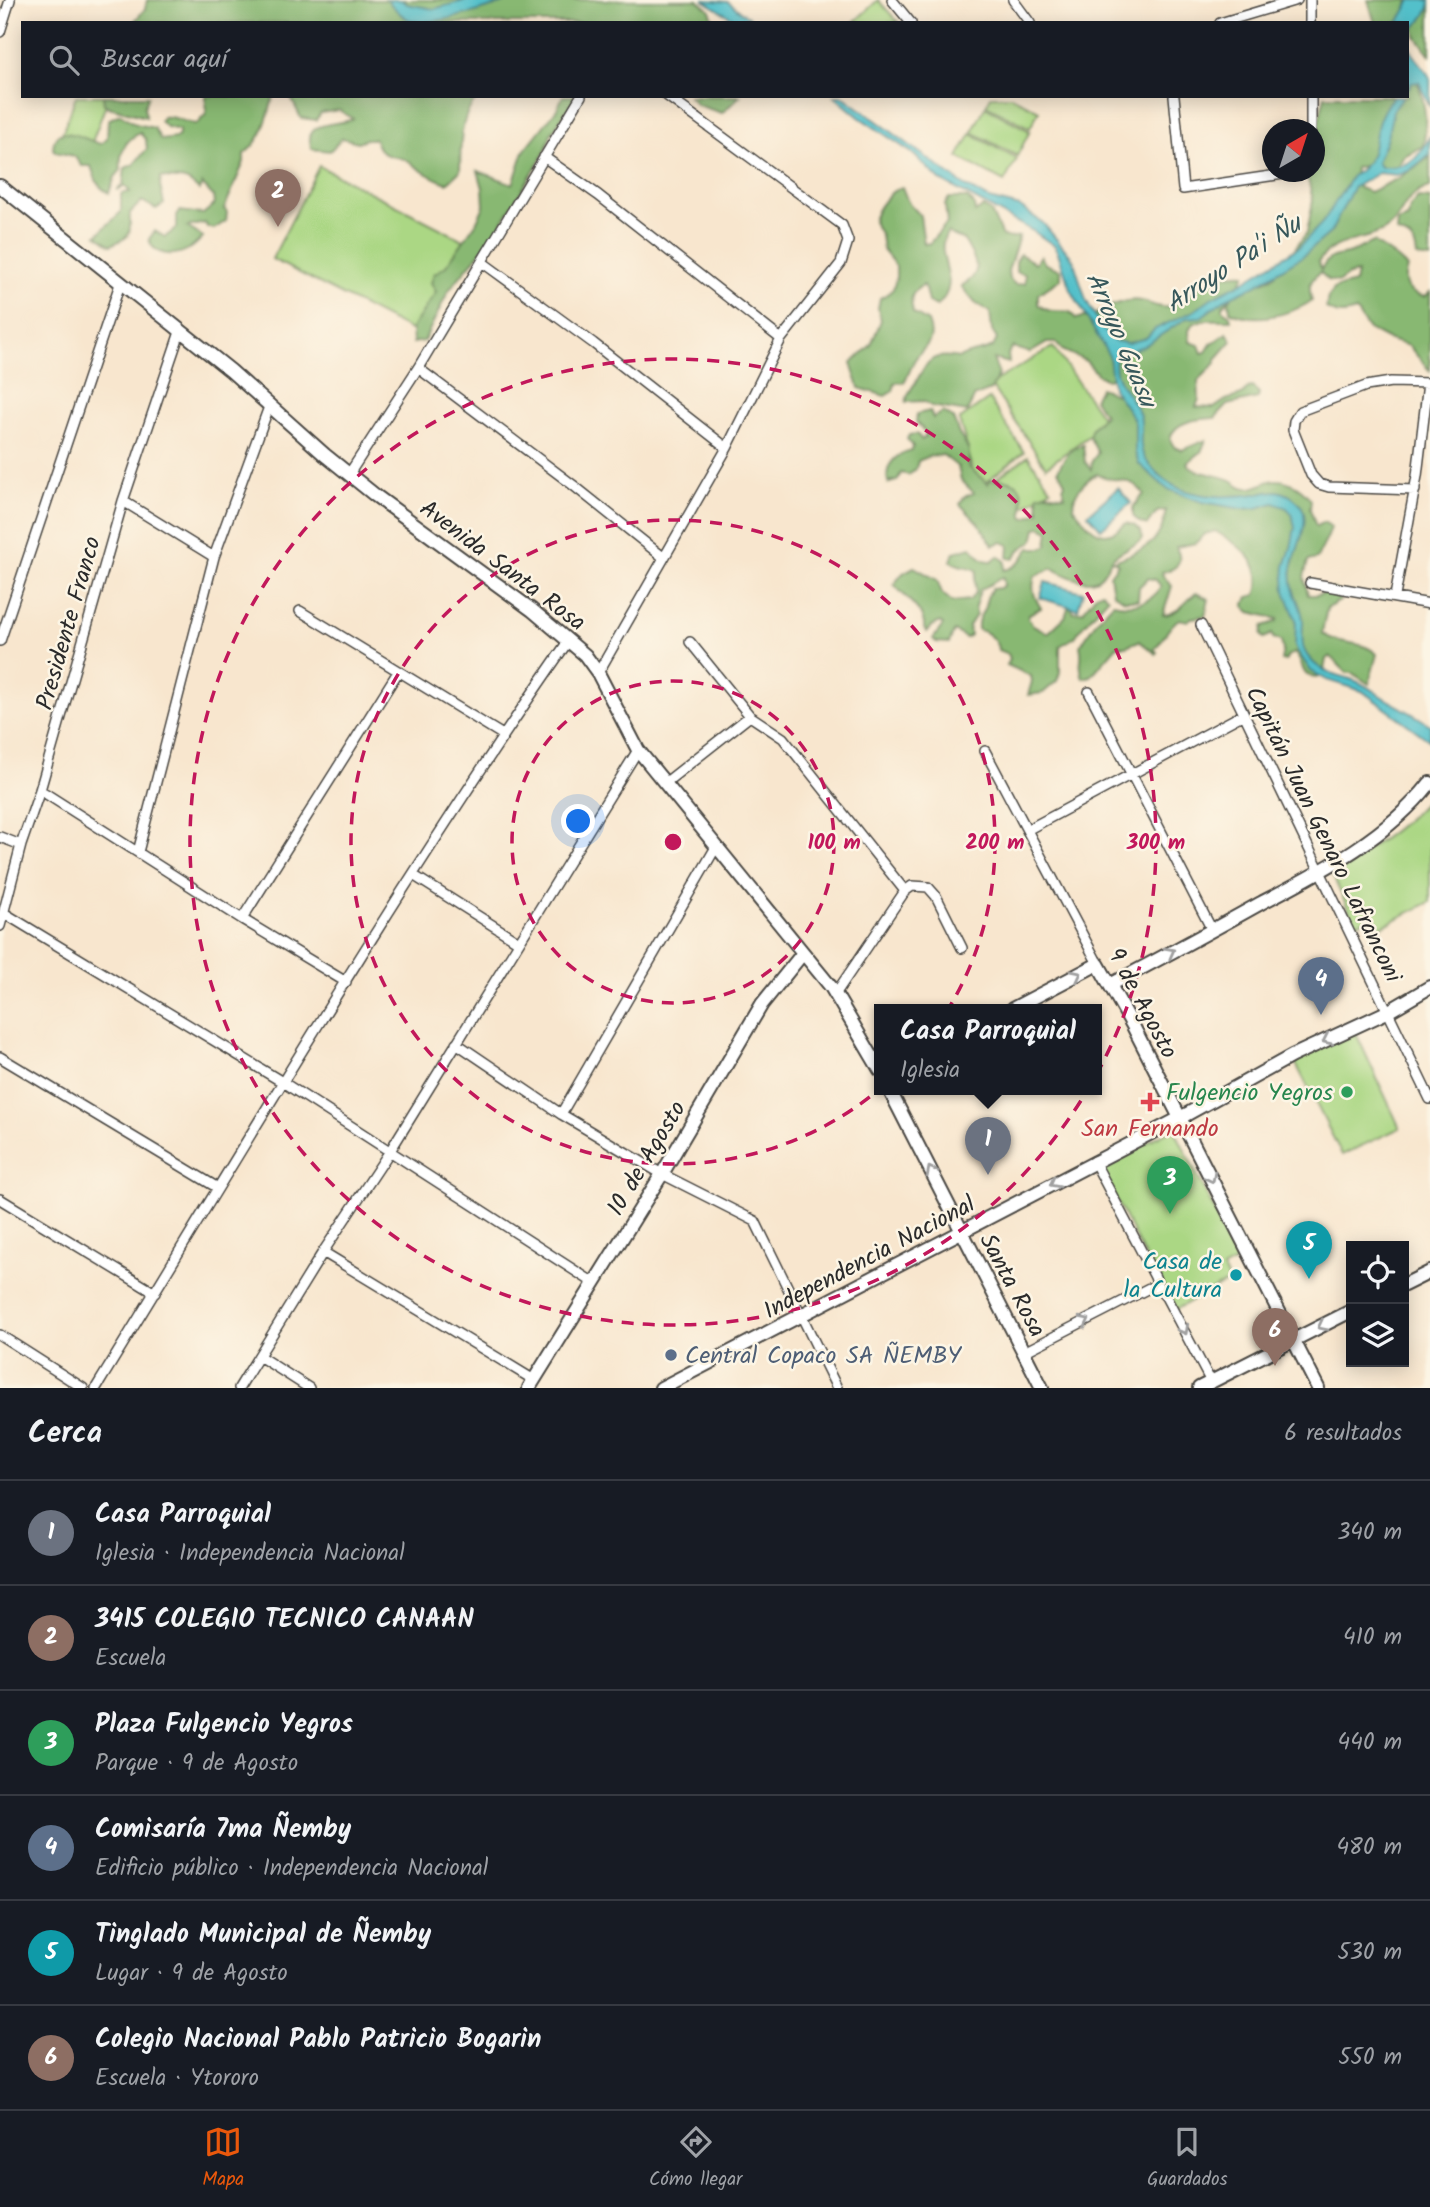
<!DOCTYPE html>
<html lang="es">
<head>
<meta charset="utf-8">
<style>
  body { margin:0; font-family:Kalam,sans-serif; background:#20242c; color:#f1f3f6 }
  .controls { position:absolute; right:21px; bottom:21px; display:grid; overflow:hidden; border-radius:0px; box-shadow:0 4px 18px #0003 }
  .controls button { width:63px; height:63px; display:grid; place-items:center; padding:0; border:0; border-bottom:2px solid #363941; background:#171b24; color:#f1f3f6; font:35px sans-serif }
  .compass { position:absolute; left:1262px; top:119px; width:63px; height:63px; border-radius:50%; background:#171b24; box-shadow:0 4px 18px #0003; rotate:39deg }
  .you { position:absolute; left:579px; top:822px; width:24px; height:24px; margin:-18px; border:5px solid #fff; border-radius:50%; background:#1a73e8; box-shadow:0 0 0 10px #1a73e833 }
  .badge { display:grid; place-items:center; width:46px; height:46px; border-radius:50%; background:#ea580c; color:#fff; font-size:23px; font-weight:700 }
  .pin { position:absolute; translate:-50% -58px; filter:drop-shadow(0 2px 4px #0008) }
  .pin::after { content:''; position:absolute; top:37px; width:24px; height:21px; background:inherit; clip-path:polygon(0 0,100% 0,50% 100%) }
  .popup { position:absolute; left:874px; top:1004px; width:228px; height:91px; box-sizing:border-box; display:grid; place-content:center; border-radius:0px; background:#171b24; filter:drop-shadow(0 2px 5px #0005); font-size:23px; white-space:nowrap; color:#9ea1a6 }
  .popup b { font-size:26px; color:#f1f3f6 }
  .popup::after { content:''; position:absolute; left:50%; top:100%; margin-left:-14px; border:14px solid transparent; border-top-color:#171b24 }
  .list { margin:0; padding:0; list-style:none }
  h2 { display:flex; justify-content:space-between; align-items:center; height:91px; margin:0; padding:0 28px; font-size:30px }
  h2 small { font-size:23px; font-weight:400; color:#9ea1a6 }
  .list li { display:grid; grid-template-columns:46px 1fr auto; gap:21px; align-items:center; box-sizing:border-box; height:105px; padding:0 28px; border-top:2px solid #363941 }
  .list b { display:block; font-size:26px; white-space:nowrap }
  .list p { margin:0; font-size:23px; white-space:nowrap; color:#9ea1a6 }
  .list em { font-size:23px; font-style:normal; color:#9ea1a6 }
  .icon { flex:none; width:38px; height:38px; fill:none; stroke:currentColor; stroke-width:2; stroke-linecap:round; stroke-linejoin:round }
  .map { position:relative; flex:none; width:1430px; height:1388px; overflow:hidden }
  .search { position:absolute; background:#171b24; box-shadow:0 4px 18px #0003; left:21px; right:21px; top:21px; height:77px; display:flex; align-items:center; gap:18px; box-sizing:border-box; padding:0 24px; border-radius:0px; color:#9ea1a6; font-size:26px }
  .sheet { height:721px; background:#171b24 }
  nav { display:flex; justify-content:space-around; align-items:center; box-sizing:border-box; height:98px; border-top:2px solid #363941; background:#171b24; font-size:19px; color:#9ea1a6 }
  nav a { display:grid; justify-items:center; gap:4px }
  nav .on { color:#ea580c }
  .map>svg:first-child { display:block }
</style>
</head>
<body>
<div class="map">
<svg width="1430" height="1388" viewBox="0 0 1430 1388">
  <rect width="100%" height="100%" fill="#fcf5e5"/>
  <filter id="ink" filterUnits="userSpaceOnUse"><feTurbulence type="fractalNoise" baseFrequency=".0143" numOctaves="2"/><feDisplacementMap in="SourceGraphic" scale="14" xChannelSelector="R" yChannelSelector="G"/><feConvolveMatrix kernelMatrix="1 2 1 2 8 2 1 2 1" color-interpolation-filters="sRGB"/></filter>
  <filter id="wash" filterUnits="userSpaceOnUse"><feTurbulence type="fractalNoise" baseFrequency=".00686" numOctaves="4" result="noise"/><feDisplacementMap in="SourceGraphic" scale="28" xChannelSelector="R" yChannelSelector="G"/><feGaussianBlur stdDeviation="1.57" result="paint"/><feColorMatrix in="noise" values="0 0 0 0 0 0 0 0 0 0 0 0 0 0 0 0 0 1.4 0 .05"/><feComposite in="paint" operator="in"/></filter>
  <g filter="url(#wash)">
    <rect width="100%" height="100%" fill="#f8e6ce"/>
    <path fill="#abd784" stroke="#6b8158" stroke-width="2" d="M878 0 899 23H853Z
      M76 96H109L88 153 59 142Z
      M991 96H1011L1039 111 1030 128 986 105Z
      M985 107 1030 131 1017 156 972 132Z
      M971 134 1017 159 1004 182 958 157Z
      M319 166 465 241 418 334 272 259Z
      M1053 347 1106 423 1046 467 990 384Z
      M989 399 1024 452 982 485 972 477C974 464 963 434 959 420Z
      M1028 456 1051 489 1018 510 997 478Z
      M1430 796V902L1377 929 1372 917 1355 924 1332 874C1366 850 1404 828 1430 796Z
      M1354 1029 1400 1128 1342 1155 1292 1056Z
      M1174 1128 1239 1260 1223 1269 1229 1281 1173 1311 1099 1167Z"/>
    <path fill="#88b872" stroke="#5a724e" stroke-width="2" d="M147 0H698L710 10 714 23H133L145 9Z
      M1368 0H1409L1404 23H1375Z
      M1430 0V55L1416 36 1414 25Z
      M1407 57C1421 87 1430 113 1423 146L1404 156 1393 173 1366 165 1355 168 1354 178 1359 188 1370 192 1399 178 1430 157V187C1398 197 1406 219 1383 231 1361 242 1334 239 1319 261L1321 270C1331 251 1337 259 1353 252 1360 248 1366 244 1374 242 1385 251 1399 257 1407 268 1401 284 1408 294 1425 297L1430 292V371L1409 346 1387 339 1368 329 1356 311C1344 315 1337 316 1326 308L1328 297 1335 288 1355 283 1357 273 1348 275 1339 282 1328 280 1320 272C1309 281 1308 287 1312 301 1289 315 1255 324 1230 311L1229 301 1232 296 1223 306V310L1230 315 1231 320C1220 321 1192 315 1189 331 1189 334 1190 338 1190 342L1199 345 1202 353 1206 352 1211 344 1227 333 1232 341 1216 359V363L1198 381 1199 399 1196 407 1214 408 1226 400 1242 395 1248 388 1252 387 1259 393 1258 398 1227 405 1215 418C1200 419 1174 420 1170 439L1174 447 1182 450 1206 440 1201 452 1187 463C1197 476 1219 473 1233 481 1238 484 1241 488 1247 488 1253 489 1257 486 1263 484 1281 474 1300 485 1311 500L1310 509 1316 526 1324 522 1331 527C1329 538 1321 548 1317 559L1308 561 1304 577 1308 595H1317L1334 589 1340 597V601L1327 608 1322 633C1338 646 1361 639 1377 654L1369 684 1352 673H1347L1330 656 1326 659 1323 676C1297 680 1307 666 1295 653L1287 656 1286 661 1281 660 1283 650 1281 641 1273 638 1272 634 1264 638 1261 635 1263 626 1276 622 1278 619 1250 612 1244 606 1248 597 1256 595C1268 564 1238 544 1215 531L1205 534 1196 543 1176 547C1177 550 1179 553 1179 556 1181 568 1168 571 1162 572L1163 576 1172 586 1163 615C1178 614 1185 602 1196 593L1209 599 1205 616 1191 618 1188 621 1179 619C1167 627 1164 640 1154 649L1157 652 1156 654 1139 641 1126 646H1117L1091 676 1083 678C1077 663 1084 659 1080 646L1098 619 1113 603C1131 607 1151 604 1161 587L1156 580 1148 578 1139 587 1138 600H1125L1113 593 1110 575 1118 564 1114 561C1144 549 1162 545 1166 510L1157 512 1147 525 1139 522 1133 516V507L1144 494C1128 473 1116 485 1097 474 1085 480 1073 493 1073 507 1089 527 1102 547 1126 523L1134 525 1141 531 1142 539C1134 547 1123 549 1114 557 1109 562 1107 569 1102 575 1090 589 1065 575 1052 568L1035 576C1031 588 1034 597 1041 608L1029 614 1028 618 1033 625 1048 633 1065 617 1069 605 1074 612 1083 611 1097 593 1102 592 1108 598 1082 627 1075 637 1060 646V672L1057 681 1043 693 1028 695 1032 681 1031 676 1007 665 1010 659 1008 654 998 650C998 642 987 631 978 630 977 616 981 618 985 606 987 599 986 596 992 589L1000 588 1004 585 1003 577 980 590 975 607 976 615 969 626 970 635 966 638 954 631 949 643 936 642 933 639 943 625 940 622 932 626 927 632 924 629C926 610 904 598 894 584L903 573 914 567 937 580 942 593 952 602 970 600 976 592 975 579 977 571C970 565 959 568 951 561L954 552 971 547C979 554 980 562 992 561L998 556 1005 561 1004 570C1019 567 1022 558 1030 548H1043L1047 545 1049 531 1041 527 1036 528 1033 541 1021 549 1013 559 1008 558 1009 545 1002 542 993 545 980 525 960 504 964 497 974 493 961 480 958 467 943 455 930 456 918 461 916 469 909 475 901 473 897 481 890 483 892 481 888 482C884 465 897 453 912 450L913 446 907 439 909 435 917 434 922 440 925 437V432L916 422 917 414 930 411 933 418 943 412 953 418 959 434 969 450V467L988 484 990 480C1024 477 1023 489 1023 517L1027 518 1039 512 1038 495 1047 493 1065 496 1063 488 1065 483 1058 470C1065 458 1069 448 1083 445L1085 462 1091 469 1092 461 1098 453 1089 436 1092 428 1104 415 1094 399 1100 388 1116 394V377L1107 379 1099 376 1086 361 1062 350 1056 343H1047L1030 353 1013 347 1008 354 1009 363 993 359 999 374 991 390 975 396 967 412 931 406 924 401 906 402C908 393 911 389 916 382 928 360 931 353 959 358 970 351 982 353 993 347L997 339 992 331 990 312 975 303 961 286C980 276 979 266 969 249 968 247 965 241 963 240 958 237 952 236 948 232 930 256 966 280 937 306L928 302 924 285C910 291 910 299 913 313L928 322C937 344 922 347 914 361 911 368 908 376 904 382L895 383 893 391 885 396 859 388C857 378 852 372 852 363L871 345 881 320 878 308 880 298 888 294 893 289 896 279V266L883 250 881 235 873 222C875 209 890 190 902 187L908 202 920 215 924 244 930 243 947 223 945 205 949 198H967L974 204 975 212 983 207 991 212 1002 236 1010 238 1019 236 1008 271 1009 279 1016 285 1025 283V274L1016 272V262L1020 254 1035 263 1041 256 1045 264 1061 270V279L1038 294V304C1048 314 1057 310 1070 312L1076 319 1084 317 1092 319C1098 308 1128 298 1141 301 1150 302 1157 309 1167 307 1179 304 1189 291 1199 286 1214 277 1229 273 1245 274L1240 285 1265 281 1274 276 1307 232 1313 200 1306 172H1314L1315 134 1325 96H1407Z
      M103 96H148L144 108 146 117 109 107 104 104Z
      M206 96H274C266 119 265 138 244 154V162L224 209 227 212 226 221 214 229 207 227 205 223 187 227 203 237C199 241 194 247 189 249 175 257 154 257 149 239L155 231 165 237 177 228V215L180 211 203 214 214 205 213 196 202 184 199 190C181 174 184 182 161 177L160 186 164 204 156 209 142 201 130 213C129 235 135 235 111 245L97 235 121 212V194L130 192 125 186 117 190 123 185 125 168 133 165 147 149 146 140 140 133C124 140 119 153 121 170L115 177 109 193C97 187 95 178 91 166H82L74 156 56 152 53 149C54 118 86 141 101 144L107 138 108 120 120 114 136 124 154 128 161 140 176 138 179 135V130L167 127 160 121 163 117C176 115 185 124 197 124L206 114Z
      M290 96H481C458 112 461 147 460 171L447 183C432 178 423 172 411 163 397 152 381 163 375 139H366L358 142 342 138 330 151 312 149C300 119 340 126 353 119L339 110 321 113 316 120 301 118Z
      M563 96H576L551 134 545 152 493 237 449 290 424 341 413 343 412 328 436 292 431 283 434 274 446 266 476 223 484 206 483 188 478 171 513 184 524 151 557 109Z
      M689 96H740L722 113 697 105Z
      M1418 198 1430 199V259L1417 257C1416 243 1411 236 1397 233L1398 222 1408 218 1410 207Z"/>
    <path fill="#53c0ca" stroke="#3f767a" stroke-width="2" d="M387 0H401L407 4 434 9 467 0H511C492 8 432 26 413 21 402 18 395 8 387 0Z
      M703 0 728 2 756 23H740Z
      M1411 0H1430C1430 20 1407 28 1408 41 1409 55 1426 66 1430 79 1430 87 1430 99 1430 107L1419 82 1412 83 1407 90V23H1398Z
      M834 96H843L965 186 989 199 1020 207 1043 223 1073 259 1086 300 1100 325 1114 341 1128 343 1146 338 1155 329 1194 311 1211 298 1243 282 1299 247 1323 222 1352 176C1378 160 1371 146 1379 121 1382 112 1387 104 1393 96H1403L1393 111 1387 138 1377 162 1380 167C1407 168 1418 161 1430 136V155L1409 171 1397 175 1378 173 1353 188 1331 232 1303 256 1254 286 1224 300 1201 317 1187 318 1144 346 1130 351H1117C1109 381 1128 388 1139 413 1145 426 1137 440 1143 454 1146 462 1153 469 1159 475 1184 499 1223 498 1255 494 1262 494 1269 491 1276 491 1285 492 1293 497 1299 503 1314 520 1294 551 1292 569 1289 593 1302 602 1303 620 1303 639 1298 649 1315 664 1326 674 1340 675 1353 680 1363 683 1372 690 1381 696 1396 705 1412 713 1427 723L1430 725V741L1362 691 1327 680 1311 671 1298 652 1295 646 1296 620 1285 591 1284 579 1285 566 1291 548 1295 527 1292 514 1287 508 1274 503 1257 508 1242 509 1202 502 1167 489 1139 464 1135 452V424L1133 418 1113 388 1109 356 1071 290 1056 247 1033 231 940 180 912 153 859 117Z
      M1118 488 1131 503 1101 529 1088 514Z
      M1045 582 1083 592 1078 609 1040 598Z"/>
  </g>
  <g filter="url(#ink)">
    <g fill="none" stroke-linecap="round" stroke-linejoin="round">
      <g stroke="#4a4743" stroke-width="12">
        <path id="street" d="M892 0 911 23
          M1013 0 1030 23
          M1310 0V23
          M1220 23 1297 0
          M0 32 10 0
          M1174 96 1183 189 1297 172
          M1311 96V130
          M544 157 598 195 781 339
          M482 262 593 343 727 448
          M418 368 573 485 663 557
          M349 474 418 368 581 96
          M1415 490 1329 487 1319 484 1311 475 1293 430 1294 421 1300 411 1366 386 1391 382 1430 383
          M123 501 214 557
          M1310 583 1430 604
          M1395 596 1417 476 1428 383
          M300 611 503 735
          M1201 625 1430 1099
          M0 641 120 284
          M690 642 750 716 783 738 905 891
          M598 673 727 448 781 339 841 263 848 241 842 225 667 96
          M1089 692 1212 930
          M985 751 1098 964
          M665 783 750 716
          M40 790 242 919 346 982
          M1027 830 1244 714
          M0 837 21 845
          M138 852 214 557 270 404
          M413 875 519 942
          M4 913 284 1083 594 1283
          M242 919 398 672
          M0 926 21 845 40 790 123 501 180 332
          M836 993 905 891 912 886 928 887 936 896 962 948
          M456 1043 561 1114 662 1174 755 1221 837 1388
          M0 1057 218 1188
          M561 1114 716 847
          M1094 1161 1155 1277 1159 1289
          M0 1199 155 1293
          M323 1252 534 1380
          M0 1335 83 1388
          M1024 1352 1149 1288 1159 1289 1166 1297 1211 1382
          M259 1356 309 1388
          M96 1388C250 1137 400 882 569 640
          M239 1388 323 1252 390 1151 638 750"/>
      </g>
      <g stroke="#4a4743" stroke-width="16">
        <path id="secondary" d="M0 186 231 371 325 455 376 496 532 610 585 655 598 673 638 750 831 987 880 1070
          M1110 985C1161 958 1211 931 1261 903 1322 871 1387 838 1430 783
          M1012 1009 1098 964 1133 1026 1318 1388
          M889 1089 1042 1388
          M1404 1285 1430 1272
          M529 1388 662 1174 762 1004 803 953
          M661 1388 1180 1118 1292 1056 1389 1011 1430 987
          M1199 1388 1351 1311"/>
      </g>
      <use href="#street" stroke="#fff" stroke-width="9"/>
      <use href="#secondary" stroke="#fff" stroke-width="12"/>
    </g>
    <defs><path id="oneway-chevron" d="M-2-3.5L2.5 0L-2 3.5" fill="none" stroke-width="1.6" stroke-linecap="round" stroke-linejoin="round" transform="scale(1.75)"/></defs>
    <g stroke="#a0a0a0">
      <use href="#oneway-chevron" transform="translate(1170 952) rotate(-28)"/>
      <use href="#oneway-chevron" transform="translate(1077 975) rotate(-27)"/>
      <use href="#oneway-chevron" transform="translate(1327 1040) rotate(155)"/>
      <use href="#oneway-chevron" transform="translate(931 1171) rotate(-117)"/>
      <use href="#oneway-chevron" transform="translate(1211 1178) rotate(63)"/>
      <use href="#oneway-chevron" transform="translate(1054 1183) rotate(152)"/>
      <use href="#oneway-chevron" transform="translate(1085 1321) rotate(-27)"/>
      <use href="#oneway-chevron" transform="translate(1322 1326) rotate(153)"/>
      <use href="#oneway-chevron" transform="translate(1184 1330) rotate(62)"/>
    </g>
  </g>
  <g fill="none" stroke="#c2185b" stroke-width="3.5" stroke-dasharray="12 9">
    <circle cx="673" cy="842" r="161"/>
    <circle cx="673" cy="842" r="322"/>
    <circle cx="673" cy="842" r="483"/>
  </g>
  <circle fill="#2e9e5b" stroke="#fcf5e5" stroke-width="2.5" cx="1347" cy="1092" r="7"/>
  <path fill="#e0444e" stroke="#fcf5e5" stroke-width="2.5" d="M1146.5 1091.5h7v7h7v7h-7v7h-7v-7h-7v-7h7z"/>
  <circle fill="#0f9aa8" stroke="#fcf5e5" stroke-width="2.5" cx="1236" cy="1275" r="7"/>
  <circle fill="#5c6f8a" stroke="#fcf5e5" stroke-width="2.5" cx="671" cy="1355" r="7"/>
  <g text-anchor="middle" stroke-width="5" stroke-linejoin="round" paint-order="stroke">
    <g font-size="24" fill="#2b2b2b" stroke="#fcf5e5">
      <text transform="translate(503 565) rotate(37)" y="8">Avenida Santa Rosa</text>
      <text transform="translate(68 623) rotate(-74)" y="8">Presidente Franco</text>
      <text transform="translate(1324 834) rotate(64)" y="8">Capitán Juan Genaro Lafranconi</text>
      <text transform="translate(1143 1003) rotate(62)" y="8">9 de Agosto</text>
      <text transform="translate(646 1158) rotate(-59)" y="8">10 de Agosto</text>
      <text transform="translate(869 1257) rotate(-28)" y="8">Independencia Nacional</text>
      <text transform="translate(1013 1285) rotate(62)" y="8">Santa Rosa</text>
    </g>
    <g font-size="24" fill="#27864d" stroke="#fcf5e5" text-anchor="end">
      <text x="1333" y="1100">Fulgencio Yegros</text>
    </g>
    <g font-size="24" fill="#be3a42" stroke="#fcf5e5">
      <text x="1150" y="1136">San Fernando</text>
    </g>
    <g font-size="24" fill="#0d838f" stroke="#fcf5e5" text-anchor="end">
      <text x="1222" y="1269">Casa de<tspan x="1222" dy="28">la Cultura</tspan></text>
    </g>
    <g font-size="24" fill="#4e5e75" stroke="#fcf5e5" text-anchor="start">
      <text x="685" y="1363">Central Copaco SA ÑEMBY</text>
    </g>
    <g font-size="26" font-style="italic" fill="#37585b" stroke="#fcf5e5">
      <text transform="translate(1233 263) rotate(-33)" y="9">Arroyo Pa'i Ñu</text>
      <text transform="translate(1122 339) rotate(67)" y="9">Arroyo Guasu</text>
    </g>
  </g>
  <circle cx="673" cy="842" r="10" fill="#c2185b" stroke="#fcf5e5" stroke-width="3.5"/>
  <g font-size="21" text-anchor="middle" font-weight="bold" fill="#c2185b" stroke="#fcf5e5" stroke-width="5" stroke-linejoin="round" paint-order="stroke">
    <text x="834" y="849">100 m</text>
    <text x="995" y="849">200 m</text>
    <text x="1156" y="849">300 m</text>
  </g>
</svg>
<div class="controls">
<button><svg class="icon" aria-label="locate" viewBox="0 0 24 24"><circle cx="12" cy="12" r="6"/><path d="M12 2v4M12 18v4M2 12h4M18 12h4"/></svg></button>
<button><svg class="icon" aria-label="layers" viewBox="0 0 24 24"><path d="M12 4l9 5-9 5-9-5zM3 14l9 5 9-5"/></svg></button>
</div>
<svg class="compass" viewBox="-18 -18 36 36"><path d="M0-13l5 13h-10z" fill="#e53935"/><path d="M0 13l5-13h-10z" fill="#9ea1a6"/></svg>
<div class="you"></div>
<div class="pin badge" style="left:988px;top:1175px;background:#6b7280">1</div>
<div class="popup"><b>Casa Parroquial</b>Iglesia</div>
<div class="pin badge" style="left:278px;top:227px;background:#8d6e63">2</div>
<div class="pin badge" style="left:1170px;top:1214px;background:#2e9e5b">3</div>
<div class="pin badge" style="left:1321px;top:1015px;background:#5c6f8a">4</div>
<div class="pin badge" style="left:1309px;top:1279px;background:#0f9aa8">5</div>
<div class="pin badge" style="left:1275px;top:1366px;background:#8d6e63">6</div>
<div class="search"><svg class="icon" aria-label="search" viewBox="0 0 24 24"><circle cx="10" cy="10" r="6"/><path d="M15 15l6 6"/></svg>Buscar aquí</div>
</div>
<section class="sheet">
<h2>Cerca<small>6 resultados</small></h2>
<ul class="list">
<li><span class="badge" style="background:#6b7280">1</span><div><b>Casa Parroquial</b><p>Iglesia · Independencia Nacional</p></div><em>340 m</em></li>
<li><span class="badge" style="background:#8d6e63">2</span><div><b>3415 COLEGIO TECNICO CANAAN</b><p>Escuela</p></div><em>410 m</em></li>
<li><span class="badge" style="background:#2e9e5b">3</span><div><b>Plaza Fulgencio Yegros</b><p>Parque · 9 de Agosto</p></div><em>440 m</em></li>
<li><span class="badge" style="background:#5c6f8a">4</span><div><b>Comisaría 7ma Ñemby</b><p>Edificio público · Independencia Nacional</p></div><em>480 m</em></li>
<li><span class="badge" style="background:#0f9aa8">5</span><div><b>Tinglado Municipal de Ñemby</b><p>Lugar · 9 de Agosto</p></div><em>530 m</em></li>
<li><span class="badge" style="background:#8d6e63">6</span><div><b>Colegio Nacional Pablo Patricio Bogarin</b><p>Escuela · Ytororo</p></div><em>550 m</em></li>
</ul>
</section>
<nav>
<a class="on"><svg class="icon" aria-label="map" viewBox="0 0 24 24"><path d="M3 6l6-2 6 2 6-2v14l-6 2-6-2-6 2zM9 4v14M15 6v14"/></svg>Mapa</a>
<a><svg class="icon" aria-label="directions" viewBox="0 0 24 24"><path d="M12 3l9 9-9 9-9-9zM9 14v-3h6M13 9l2 2-2 2"/></svg>Cómo llegar</a>
<a><svg class="icon" aria-label="saved" viewBox="0 0 24 24"><path d="M7 4h10v16l-5-4-5 4z"/></svg>Guardados</a>
</nav>
</body>
</html>
